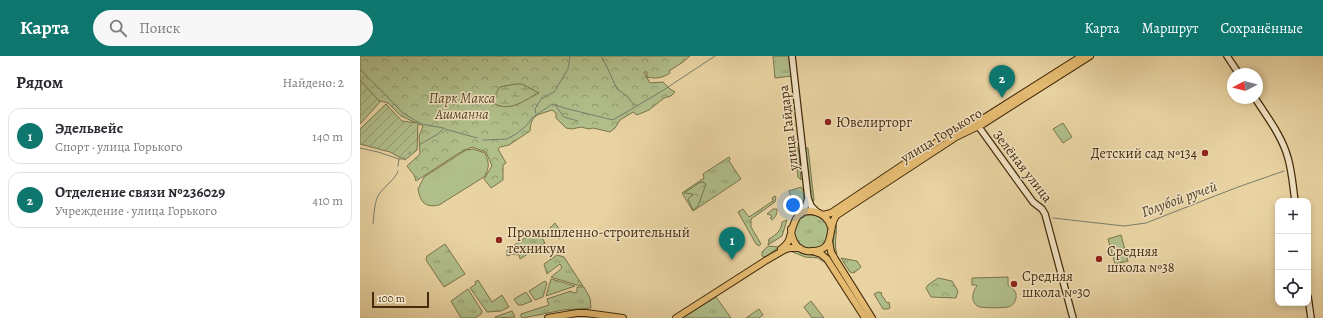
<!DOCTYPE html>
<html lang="ru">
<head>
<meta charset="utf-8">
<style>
  body { margin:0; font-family:Alegreya,serif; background:#f7f7f7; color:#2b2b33 }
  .controls { position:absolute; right:12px; bottom:12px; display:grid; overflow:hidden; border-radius:8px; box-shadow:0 2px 6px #0003 }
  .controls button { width:36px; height:36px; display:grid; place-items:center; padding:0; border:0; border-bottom:1px solid #e1e1e2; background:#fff; color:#2b2b33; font:20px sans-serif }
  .compass { position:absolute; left:867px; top:12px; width:36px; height:36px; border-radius:50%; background:#fff; box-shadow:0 2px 6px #0003; rotate:263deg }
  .scale { position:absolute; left:12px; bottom:10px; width:57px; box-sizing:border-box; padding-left:4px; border:2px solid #432b0b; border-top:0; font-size:11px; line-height:14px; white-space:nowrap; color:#432b0b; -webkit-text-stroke:3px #f1e2c3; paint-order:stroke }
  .you { position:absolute; left:433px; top:149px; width:14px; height:14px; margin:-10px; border:3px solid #fff; border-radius:50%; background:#1a73e8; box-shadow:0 0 0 6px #1a73e833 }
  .badge { display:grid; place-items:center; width:26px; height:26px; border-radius:50%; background:#0f766e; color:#fff; font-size:13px; font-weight:700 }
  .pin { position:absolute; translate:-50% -33px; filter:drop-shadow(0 1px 2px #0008) }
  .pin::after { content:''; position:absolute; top:21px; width:14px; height:12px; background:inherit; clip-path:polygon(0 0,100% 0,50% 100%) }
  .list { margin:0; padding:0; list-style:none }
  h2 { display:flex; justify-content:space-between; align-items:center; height:52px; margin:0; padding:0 16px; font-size:17px }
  h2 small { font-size:13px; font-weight:400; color:#7c7c81 }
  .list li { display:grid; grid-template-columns:26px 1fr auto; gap:12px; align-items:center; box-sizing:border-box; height:56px; margin:0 8px 8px; padding:0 8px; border:1px solid #e1e1e2; border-radius:12px }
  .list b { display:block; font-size:15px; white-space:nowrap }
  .list p { margin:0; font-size:13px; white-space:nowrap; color:#7c7c81 }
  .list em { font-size:13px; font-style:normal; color:#7c7c81 }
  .icon { flex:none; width:22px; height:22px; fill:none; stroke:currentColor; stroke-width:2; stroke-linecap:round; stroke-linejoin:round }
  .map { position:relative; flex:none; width:963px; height:262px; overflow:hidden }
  header { display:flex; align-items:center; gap:24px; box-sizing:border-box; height:56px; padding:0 20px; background:#0f766e; color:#fff }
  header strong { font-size:19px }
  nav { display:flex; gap:22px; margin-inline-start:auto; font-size:14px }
  .search { width:280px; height:36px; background:#f7f7f7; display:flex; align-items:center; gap:10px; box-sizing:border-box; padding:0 14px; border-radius:22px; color:#7c7c81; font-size:15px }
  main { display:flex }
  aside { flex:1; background:#fff }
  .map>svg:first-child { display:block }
</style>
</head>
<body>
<header>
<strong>Карта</strong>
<div class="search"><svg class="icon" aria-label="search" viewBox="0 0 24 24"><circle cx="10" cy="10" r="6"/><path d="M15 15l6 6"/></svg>Поиск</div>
<nav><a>Карта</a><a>Маршрут</a><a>Сохранённые</a></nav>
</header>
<main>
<aside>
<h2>Рядом<small>Найдено: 2</small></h2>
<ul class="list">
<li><span class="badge">1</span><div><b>Эдельвейс</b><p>Спорт · улица Горького</p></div><em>140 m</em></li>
<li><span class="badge">2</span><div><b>Отделение связи №236029</b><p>Учреждение · улица Горького</p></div><em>410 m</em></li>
</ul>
</aside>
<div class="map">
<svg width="963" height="262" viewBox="0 0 963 262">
  <defs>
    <pattern id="grass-tufts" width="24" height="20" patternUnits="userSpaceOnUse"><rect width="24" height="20" fill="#b0be8a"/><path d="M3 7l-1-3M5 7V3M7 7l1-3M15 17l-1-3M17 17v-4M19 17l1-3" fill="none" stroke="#919b6f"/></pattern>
    <pattern id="forest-crowns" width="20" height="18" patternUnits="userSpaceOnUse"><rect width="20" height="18" fill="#b0be8a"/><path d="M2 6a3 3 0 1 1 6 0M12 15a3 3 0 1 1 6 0" fill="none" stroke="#919b6f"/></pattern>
    <pattern id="wetland-marsh" width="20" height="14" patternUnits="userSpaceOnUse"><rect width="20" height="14" fill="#b0be8a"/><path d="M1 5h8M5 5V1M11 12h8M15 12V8" fill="none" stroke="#919b6f"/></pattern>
    <pattern id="garden-furrows" width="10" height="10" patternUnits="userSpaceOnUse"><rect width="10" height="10" fill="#b0be8a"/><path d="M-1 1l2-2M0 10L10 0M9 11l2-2" fill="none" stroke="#919b6f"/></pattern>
  </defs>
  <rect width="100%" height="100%" fill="#e9d3a2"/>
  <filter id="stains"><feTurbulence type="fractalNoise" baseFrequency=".005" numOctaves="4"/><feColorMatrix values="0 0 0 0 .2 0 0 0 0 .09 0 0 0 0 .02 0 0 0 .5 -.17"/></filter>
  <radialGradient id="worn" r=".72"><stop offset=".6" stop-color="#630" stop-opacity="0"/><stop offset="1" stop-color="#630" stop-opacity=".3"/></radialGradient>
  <path fill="url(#grass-tufts)" stroke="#7a744a" d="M413 0H430L432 20 415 22Z
    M437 91 439 96 441 124 438 121 435 94Z
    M445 92H448L454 144 452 146H451Z
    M369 101 370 103 369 105 381 123 333 155 322 137 344 122 343 118Z
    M441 131 443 134 444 145 435 153 429 135Z
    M415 140 416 141 415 146 391 163V171L401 188 399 190 396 188 378 156 383 153 389 161 413 145 412 142Z
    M413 153H417C417 158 416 161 412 164L410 162 412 161 411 159 407 158Z
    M434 176a17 17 0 1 1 34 0a17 17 0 1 1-34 0Z
    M427 164 422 180 408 189 409 183C417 178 421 175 422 166Z
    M475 166H476C478 177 473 187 477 198L475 199 473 188Z
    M195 167 204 180 199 183 190 172Z
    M176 175H178L185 187 160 203 159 199 153 198 147 200V194Z
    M85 188 105 218 84 231 66 204 67 200Z
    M408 190 419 191 405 201 402 200V196Z
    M434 193 444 198 459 200 466 205 464 206 458 202 445 201 430 195Z
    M197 199 204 201 223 230 217 229 191 221 202 212 200 208 187 218 184 208Z
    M481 202 497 205 501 211 494 217 490 216Z
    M191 223H192L215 230 186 240Z
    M118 224 132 246 142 239 149 251 141 255 127 256 110 232 116 228 115 226Z
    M185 225 187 227 183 241 175 244 169 235Z
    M217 231H224L230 242 231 252 203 254 163 262 161 261V258L189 249 187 243 211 235 213 237 217 236Z
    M108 233 122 255 121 258 115 262H101L91 245Z
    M166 236 172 245 162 249H158L154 243Z
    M518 236 522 237 521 238 527 247 529 246 530 252 528 253H523L514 238Z
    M356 241 371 262H322Z
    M152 255 155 261 136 262 135 261Z"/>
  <path fill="url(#forest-crowns)" stroke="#7a744a" d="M0 0H330L323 6 309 15 310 17C302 22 296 23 287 21V16H284L290 27 303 26 310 33 315 36 311 40 304 42 289 54 277 59 273 56 260 64 255 72 250 76 233 72 229 73 221 71 212 73 206 72 196 62V57L192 54C178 59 171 58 170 75L149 89 140 91 138 93 146 107 143 109V124L131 132 124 123 132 110 126 96 112 91 99 97 56 125 54 119 47 110 60 98 59 80 63 70 41 60 28 47 13 43 0 29Z
    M343 126 346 128 338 150 333 154 328 143 333 138 324 137 339 127Z
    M578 222 592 225 598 235 596 242 571 241 566 232 568 229Z
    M451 245 464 262H452L444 251Z
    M399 253 403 259 399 262H386Z"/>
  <path fill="url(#wetland-marsh)" stroke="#7a744a" d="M155 28H162L179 37C165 44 151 56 135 48 133 42 137 35 140 31Z"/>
  <path fill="url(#garden-furrows)" stroke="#7a744a" d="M0 24 20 46 0 68Z
    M26 48 42 65 58 67 57 94 45 104 30 96 0 88V73Z"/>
  <path fill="#b0be8a" stroke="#7a744a" d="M703 67 712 81 703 87 693 73Z
    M113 93 125 97C129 106 130 112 124 121L79 149C65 152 60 146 58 133L64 121 106 94Z
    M761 179 768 205 755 208 748 183Z
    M648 221V229C653 233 657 235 656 242 655 246 653 250 648 251 643 252 625 252 620 251 610 248 612 236 617 230L616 229H612V222Z"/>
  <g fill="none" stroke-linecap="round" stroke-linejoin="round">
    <path stroke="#777e6d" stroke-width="1" d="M241 0 246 9 257 33 267 40 275 50
      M0 13 44 58 62 68 83 72
      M195 49 204 61 218 65
      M176 58 175 53 181 43 194 36 208 13 210 0
      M85 73 117 82
      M123 84 147 83 156 78 166 70 172 62 192 48 208 53 253 64 302 35 355 0
      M59 89 78 78 84 72
      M0 92 18 96 39 103H42L45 101
      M48 98 51 96
      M38 110 39 103
      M693 162 764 170 786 167 878 131 924 115
      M13 168C14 160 14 148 18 140 23 131 36 123 38 115"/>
    <g stroke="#432b0b" stroke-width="8">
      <path id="secondary" d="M432 0 448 142 446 149 441 158
        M867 0 879 18
        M895 42C907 61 922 80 928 102 932 116 933 131 935 145
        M616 67 673 146 682 153 685 158 713 262
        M448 142 451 150 457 156
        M948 241 951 262"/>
    </g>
    <g stroke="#432b0b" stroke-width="8">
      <path id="primary" d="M463 159 471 157 583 82 621 64 722 0
        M431 173C431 179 433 185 437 190 441 194 446 196 452 195 478 195 466 169 477 159L596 81 623 68 730 0
        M469 185 471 196 475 203 512 262
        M421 193C424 191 426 189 428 186 434 174 432 150 456 156 464 158 469 164 471 171
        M455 196 461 198 467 203 505 262
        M188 262 217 257H226L263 262
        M316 262 405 205 424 194 430 192H440"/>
    </g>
    <use href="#secondary" stroke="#f1e2c3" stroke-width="5.5"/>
    <use href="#primary" stroke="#e4ba71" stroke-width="6"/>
  </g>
  <g fill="#8f2418" stroke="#f1e2c3" stroke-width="1.5">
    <circle cx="468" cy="66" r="4"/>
    <circle cx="845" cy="97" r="4"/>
    <circle cx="139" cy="184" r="4"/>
    <circle cx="739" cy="203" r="4"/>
    <circle cx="654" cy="228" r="4"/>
  </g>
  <g text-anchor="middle" stroke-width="3" stroke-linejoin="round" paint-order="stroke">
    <g font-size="14" font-style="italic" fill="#594824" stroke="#f1e2c3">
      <text x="102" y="47">Парк Макса<tspan x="102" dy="16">Ашманна</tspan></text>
    </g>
    <g font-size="14" fill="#432b0b" stroke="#f1e2c3" text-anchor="start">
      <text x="476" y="71">Ювелирторг</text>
      <text x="837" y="102" text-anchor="end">Детский сад №134</text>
      <text x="147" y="181">Промышленно-строительный<tspan x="147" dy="16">техникум</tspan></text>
      <text x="747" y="200">Средняя<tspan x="747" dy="16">школа №38</tspan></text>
      <text x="662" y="225">Средняя<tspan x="662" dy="16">школа №30</tspan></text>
    </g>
    <g font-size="14" fill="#432b0b" stroke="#f1e2c3">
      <text transform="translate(428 72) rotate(-97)" y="5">улица Гайдара</text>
      <text transform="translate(581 79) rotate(-31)" y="5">улица Горького</text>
      <text transform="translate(663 110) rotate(52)" y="5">Зелёная улица</text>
    </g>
    <g font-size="15" font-style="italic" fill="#54472c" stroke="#f1e2c3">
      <text transform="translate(819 143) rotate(-20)" y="5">Голубой ручей</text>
    </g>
  </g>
  <rect width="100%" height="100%" filter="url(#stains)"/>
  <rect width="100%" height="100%" fill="url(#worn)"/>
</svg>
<div class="controls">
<button>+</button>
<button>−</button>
<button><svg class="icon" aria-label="locate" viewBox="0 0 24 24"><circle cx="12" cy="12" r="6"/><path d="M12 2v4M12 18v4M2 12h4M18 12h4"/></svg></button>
</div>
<svg class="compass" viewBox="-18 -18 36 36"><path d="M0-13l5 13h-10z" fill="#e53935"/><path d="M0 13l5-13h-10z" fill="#7c7c81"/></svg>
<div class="scale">100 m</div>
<div class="you"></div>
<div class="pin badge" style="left:372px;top:204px">1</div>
<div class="pin badge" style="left:642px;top:42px">2</div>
</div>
</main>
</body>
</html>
